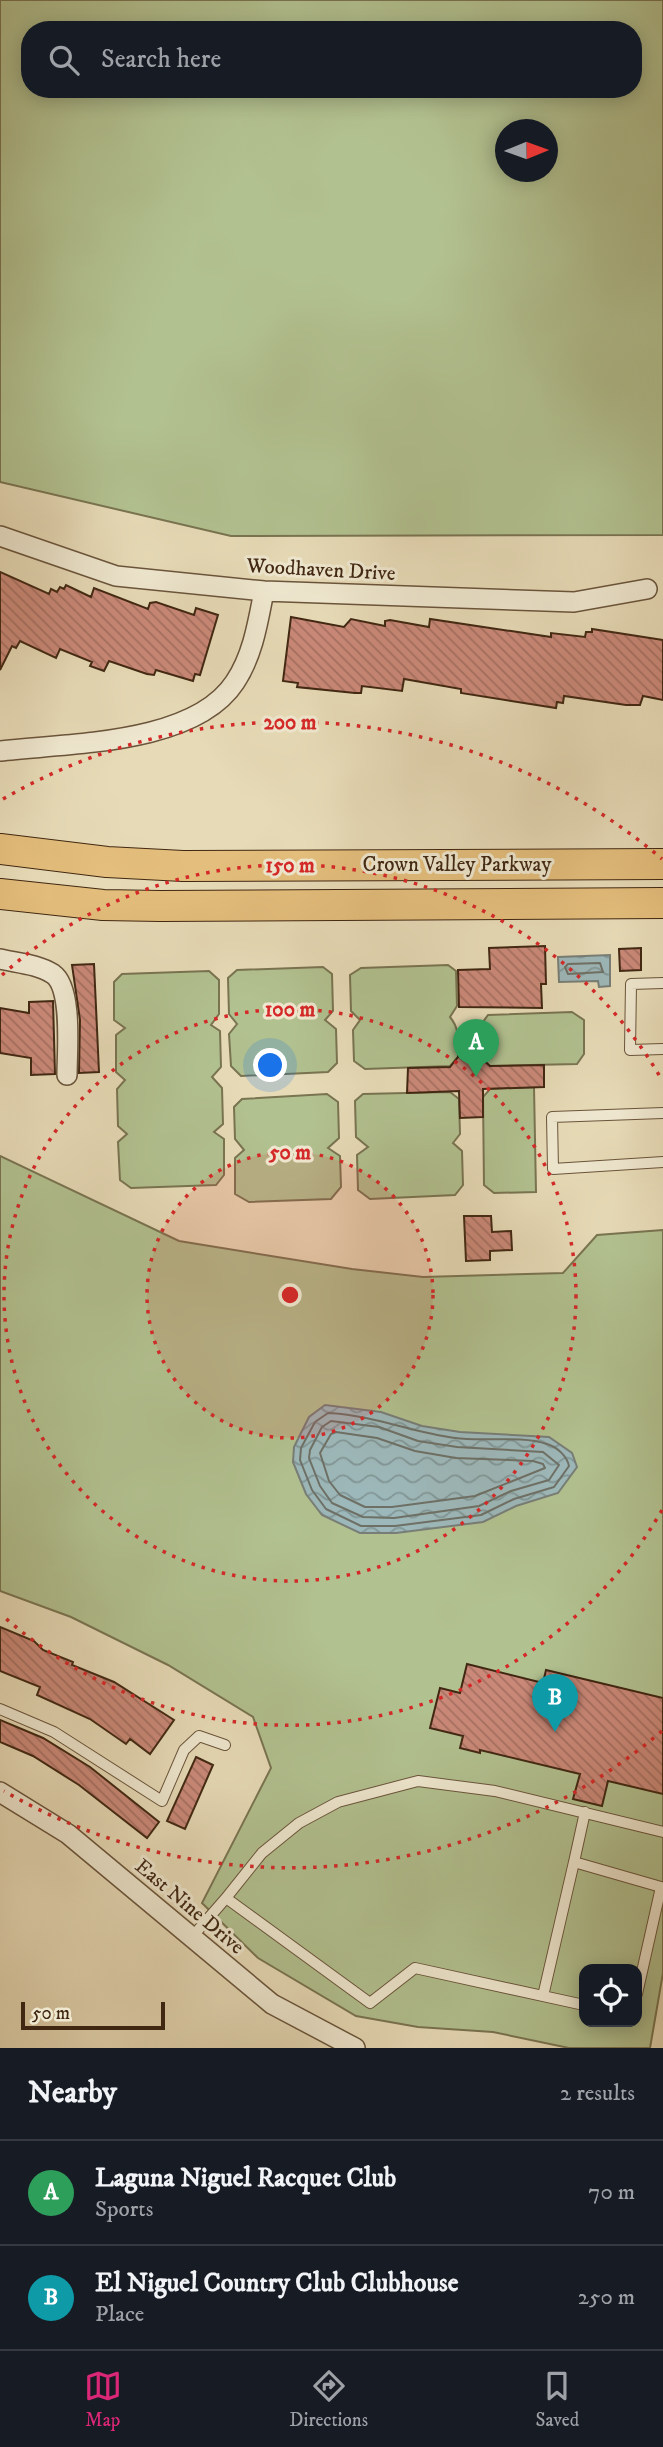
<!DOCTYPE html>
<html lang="en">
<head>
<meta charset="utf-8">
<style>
  body { margin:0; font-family:"IM FELL DW Pica",serif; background:#242831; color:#f1f3f6 }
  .controls { position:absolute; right:21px; bottom:21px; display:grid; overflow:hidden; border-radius:14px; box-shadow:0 4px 18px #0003 }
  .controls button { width:63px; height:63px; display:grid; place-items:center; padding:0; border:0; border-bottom:2px solid #363941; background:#171b24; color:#f1f3f6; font:35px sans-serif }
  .compass { position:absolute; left:495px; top:119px; width:63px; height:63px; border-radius:50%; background:#171b24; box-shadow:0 4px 18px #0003; rotate:89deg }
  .scale { position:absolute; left:21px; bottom:18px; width:144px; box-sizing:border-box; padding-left:7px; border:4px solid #402712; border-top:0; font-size:19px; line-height:24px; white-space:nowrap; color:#402712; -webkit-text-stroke:5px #efe8d0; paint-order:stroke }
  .you { position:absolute; left:271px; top:1066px; width:24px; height:24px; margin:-18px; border:5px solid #fff; border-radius:50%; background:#1a73e8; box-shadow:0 0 0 10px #1a73e833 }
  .badge { display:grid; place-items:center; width:46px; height:46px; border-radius:50%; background:#db2777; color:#fff; font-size:23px; font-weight:700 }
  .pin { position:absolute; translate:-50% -58px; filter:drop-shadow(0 2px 4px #0008) }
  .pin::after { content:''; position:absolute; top:37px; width:24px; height:21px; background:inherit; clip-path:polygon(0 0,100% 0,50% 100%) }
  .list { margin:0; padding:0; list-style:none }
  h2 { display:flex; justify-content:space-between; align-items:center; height:91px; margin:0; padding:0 28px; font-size:30px }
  h2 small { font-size:23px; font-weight:400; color:#9ea1a6 }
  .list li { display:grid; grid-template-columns:46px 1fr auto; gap:21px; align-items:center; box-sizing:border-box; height:105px; padding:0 28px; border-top:2px solid #363941 }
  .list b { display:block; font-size:26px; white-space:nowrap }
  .list p { margin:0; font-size:23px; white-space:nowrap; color:#9ea1a6 }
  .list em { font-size:23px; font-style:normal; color:#9ea1a6 }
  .icon { flex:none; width:38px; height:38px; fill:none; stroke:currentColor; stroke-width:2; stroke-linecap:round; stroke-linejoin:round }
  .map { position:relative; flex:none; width:663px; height:2048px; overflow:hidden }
  .search { position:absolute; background:#171b24; box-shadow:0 4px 18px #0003; left:21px; right:21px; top:21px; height:77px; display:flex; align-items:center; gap:18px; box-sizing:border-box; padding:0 24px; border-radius:28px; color:#9ea1a6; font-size:26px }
  .sheet { height:301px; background:#171b24 }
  nav { display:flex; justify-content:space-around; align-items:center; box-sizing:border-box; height:98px; border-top:2px solid #363941; background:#171b24; font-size:19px; color:#9ea1a6 }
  nav a { display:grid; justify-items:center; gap:4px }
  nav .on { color:#db2777 }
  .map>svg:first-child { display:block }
</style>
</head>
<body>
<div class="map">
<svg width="663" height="2048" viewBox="0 0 663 2048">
  <defs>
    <pattern id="water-waves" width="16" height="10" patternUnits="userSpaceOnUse" patternTransform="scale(1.75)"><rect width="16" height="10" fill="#9db8ba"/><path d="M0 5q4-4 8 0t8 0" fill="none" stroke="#819696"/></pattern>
    <pattern id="building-back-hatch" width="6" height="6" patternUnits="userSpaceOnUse" patternTransform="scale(1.75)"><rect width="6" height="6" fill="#cb8979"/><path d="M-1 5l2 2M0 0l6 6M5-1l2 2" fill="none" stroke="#a67062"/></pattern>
  </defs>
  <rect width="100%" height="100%" fill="#e7dbb7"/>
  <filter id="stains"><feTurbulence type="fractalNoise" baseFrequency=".00286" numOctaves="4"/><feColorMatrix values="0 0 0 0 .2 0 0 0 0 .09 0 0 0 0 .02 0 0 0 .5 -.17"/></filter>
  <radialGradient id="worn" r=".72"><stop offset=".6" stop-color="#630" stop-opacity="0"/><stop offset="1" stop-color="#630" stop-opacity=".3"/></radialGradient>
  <path fill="#b2c190" stroke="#797451" stroke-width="2" fill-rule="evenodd" d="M0 0H663V535L231 536 0 482ZM30 30H633V89H30ZM505 130H548V172H505Z
    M448 965 456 971 457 1006 450 1017C460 1029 458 1041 458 1057L450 1066 365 1069 354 1061 353 1030 360 1020 351 1011 350 975 361 968Z
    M323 967 332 974 333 1011 325 1020 336 1029 337 1063 328 1072 241 1076 231 1066 229 1034 237 1024 229 1014 228 978 237 970Z
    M209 971 219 980V1014L211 1025 220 1031 221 1067 212 1077 222 1088 223 1124 214 1132 224 1139V1175L216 1185 131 1188 120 1180 118 1142 127 1134 118 1126 117 1089 125 1080 116 1072V1035L125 1028 114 1020V982L122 974Z
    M572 1012 584 1020V1054L577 1064 490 1066 481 1058 480 1026 488 1015Z
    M534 1087 536 1192 494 1193 484 1185 483 1097 490 1089Z
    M450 1092 459 1099 460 1134 453 1143 462 1151 463 1185 455 1195 370 1199 358 1190 357 1155 368 1147 356 1137 355 1101 363 1094Z
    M327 1094 338 1102 339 1138 328 1148 340 1156 341 1187 331 1199 249 1202 235 1194V1158L244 1150 235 1139 234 1107 242 1099Z
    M0 1156 179 1241 352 1269 423 1277 563 1273 597 1235 663 1230V1973L650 2048H569L493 2032 418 2027 356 2016 258 1958 202 1903 271 1768 253 1717 168 1665 71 1617 0 1591ZM584 1969H637V2022H584Z"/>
  <path fill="url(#water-waves)" stroke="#787e77" stroke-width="2" d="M610 955V986L599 987 598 981 559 982 558 957Z
    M325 1405 381 1412 422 1426 460 1432 549 1437 572 1453 577 1467 558 1493 516 1506 483 1522 396 1533H360L322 1515 306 1494 293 1462 294 1447 309 1417Z"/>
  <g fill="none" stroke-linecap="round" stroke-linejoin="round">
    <path stroke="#6e7066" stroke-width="2" d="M568 964 600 963 603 972 568 974 565 967Z
      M328 1413C372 1415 411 1432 455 1438 484 1442 519 1435 547 1444 557 1447 567 1456 569 1466L554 1487 514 1499 481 1515 395 1526H361L326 1509 312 1490 300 1460 301 1448 315 1422Z
      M331 1421 379 1427 418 1441 457 1447 543 1452 559 1465 549 1480 511 1491 479 1506 394 1518 363 1517 332 1503 320 1486 309 1458 310 1450 322 1427Z
      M336 1432 377 1438 415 1451 456 1458 533 1461 543 1464 545 1468 475 1496 392 1507H365L340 1495 329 1481 320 1453 331 1434Z"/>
  </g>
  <path fill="url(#building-back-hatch)" stroke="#402712" stroke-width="2" d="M0 572 49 594 51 589 57 592 60 587 64 589 66 585 91 597 94 588 148 609 150 603 156 602 194 615 196 608 218 615 200 675 195 674 193 681 156 670 154 675 147 674 109 661 104 671 90 666 92 662 60 649 56 658 20 641 16 648 12 646 0 670Z
    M291 617 344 627 351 619 385 626V621L390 620 429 627 430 619 551 637V633L585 637 586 632H592V629L663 640V700L643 696 640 705H626L564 696 563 703 557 702 556 708 461 693V689L404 679 402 691 362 686 361 693H355L297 687 298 683 283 681Z
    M545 946 546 984H541L542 1008 459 1007 458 970 490 969 489 948Z
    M641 948V970L620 971 619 949Z
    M94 964 99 1072 79 1073 80 1020 72 965Z
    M53 1001 55 1074 31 1075V1058L0 1053V1008L29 1013V1002Z
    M480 1043 481 1058 490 1066 544 1065V1087L483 1089V1117L460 1118 459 1091 407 1093 408 1068 450 1067 458 1057V1044Z
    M464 1216H491L492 1232 511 1231 512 1250 490 1251V1260L466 1261Z
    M0 1627 34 1641 43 1650 73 1662 72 1665 114 1682 174 1720 150 1754 130 1739 126 1744 90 1719 37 1695 40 1687 0 1671Z
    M467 1664 543 1683 546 1670 663 1698V1794L608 1781 602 1806 573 1799 580 1774 480 1750V1753L460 1748 463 1736 430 1728 440 1688 460 1693Z
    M0 1720 43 1738 90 1767 159 1822 147 1838 79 1785 33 1756 0 1742Z
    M196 1757 213 1765 185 1829 167 1821Z"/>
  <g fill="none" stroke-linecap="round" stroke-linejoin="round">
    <g stroke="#6a543b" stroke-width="12">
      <path id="service" d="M663 983 631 984 630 1050 663 1049
        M663 1113 552 1117 553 1169 663 1162
        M0 1709 54 1732 162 1801 184 1750 199 1736 225 1745
        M574 1862 585 1812
        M192 1937 226 1898
        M543 1996 574 1862 661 1887 637 1994
        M584 2005 415 1968 370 2003 226 1898 262 1853 299 1823 338 1802 418 1781 495 1791 663 1832"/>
    </g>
    <g stroke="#6a543b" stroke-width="22">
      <path id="minor" d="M0 536 116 576 264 591 574 602 647 589
        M0 751C68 743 194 745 235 682 253 655 258 622 264 591
        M0 959C17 963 38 964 53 974 73 988 67 1052 67 1075
        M0 1792 68 1834 272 2004 355 2048"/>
    </g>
    <g stroke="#402712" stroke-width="32">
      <path id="primary" d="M0 849 107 862 183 866 663 864
        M0 894 103 905 160 906 663 903"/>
    </g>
    <use href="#service" stroke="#efe8d0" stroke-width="10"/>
    <use href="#minor" stroke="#efe8d0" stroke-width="19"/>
    <use href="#primary" stroke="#e4be7c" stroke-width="30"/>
  </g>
  <circle cx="290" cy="1295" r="143" fill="#d62828" fill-opacity=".12"/>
  <g fill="none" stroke="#d62828" stroke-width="3.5" stroke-dasharray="3.5 7">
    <circle cx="290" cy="1295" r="143"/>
    <circle cx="290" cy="1295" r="286"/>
    <path d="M662 1510A430 430 0 0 1 2 1615M2 975A430 430 0 0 1 662 1080"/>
    <path d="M662 1731A573 573 0 0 1 4 1791M3 799A573 573 0 0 1 662 859"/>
  </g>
  <g text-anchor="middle" stroke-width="6" stroke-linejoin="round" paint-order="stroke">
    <g font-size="21" fill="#402712" stroke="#efe8d0">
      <text transform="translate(321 569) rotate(3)" y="7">Woodhaven Drive</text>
      <text x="457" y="871">Crown Valley Parkway</text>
      <text transform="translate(190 1906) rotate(40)" y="7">East Nine Drive</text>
    </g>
  </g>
  <circle cx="290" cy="1295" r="10" fill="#d62828" stroke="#efe8d0" stroke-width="3.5"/>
  <g font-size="21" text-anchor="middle" font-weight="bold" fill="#d62828" stroke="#efe8d0" stroke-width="6" stroke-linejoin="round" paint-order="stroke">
    <text x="290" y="729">200 m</text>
    <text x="290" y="872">150 m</text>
    <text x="290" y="1016">100 m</text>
    <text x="290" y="1159">50 m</text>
  </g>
  <rect width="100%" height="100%" filter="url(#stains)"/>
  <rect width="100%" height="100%" fill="url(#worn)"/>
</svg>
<div class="controls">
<button><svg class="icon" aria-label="locate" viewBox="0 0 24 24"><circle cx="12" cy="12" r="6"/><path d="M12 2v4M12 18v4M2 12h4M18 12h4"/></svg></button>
</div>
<svg class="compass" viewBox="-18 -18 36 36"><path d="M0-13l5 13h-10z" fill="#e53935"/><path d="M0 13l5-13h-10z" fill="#9ea1a6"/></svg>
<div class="scale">50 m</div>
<div class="you"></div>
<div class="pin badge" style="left:476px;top:1077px;background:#2e9e5b">A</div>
<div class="pin badge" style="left:555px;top:1732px;background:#0f9aa8">B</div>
<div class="search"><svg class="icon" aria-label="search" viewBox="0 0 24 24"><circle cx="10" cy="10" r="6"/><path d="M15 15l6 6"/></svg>Search here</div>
</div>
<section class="sheet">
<h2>Nearby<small>2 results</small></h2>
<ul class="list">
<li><span class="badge" style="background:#2e9e5b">A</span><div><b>Laguna Niguel Racquet Club</b><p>Sports</p></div><em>70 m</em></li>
<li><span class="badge" style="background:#0f9aa8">B</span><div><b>El Niguel Country Club Clubhouse</b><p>Place</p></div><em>250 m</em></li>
</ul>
</section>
<nav>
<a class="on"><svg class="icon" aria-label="map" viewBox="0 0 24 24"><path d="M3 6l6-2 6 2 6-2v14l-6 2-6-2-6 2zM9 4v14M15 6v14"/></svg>Map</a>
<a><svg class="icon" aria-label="directions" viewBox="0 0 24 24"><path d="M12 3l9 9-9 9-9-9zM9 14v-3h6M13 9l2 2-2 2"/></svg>Directions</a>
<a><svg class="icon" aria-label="saved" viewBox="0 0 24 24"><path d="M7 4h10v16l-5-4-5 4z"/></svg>Saved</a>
</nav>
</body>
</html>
